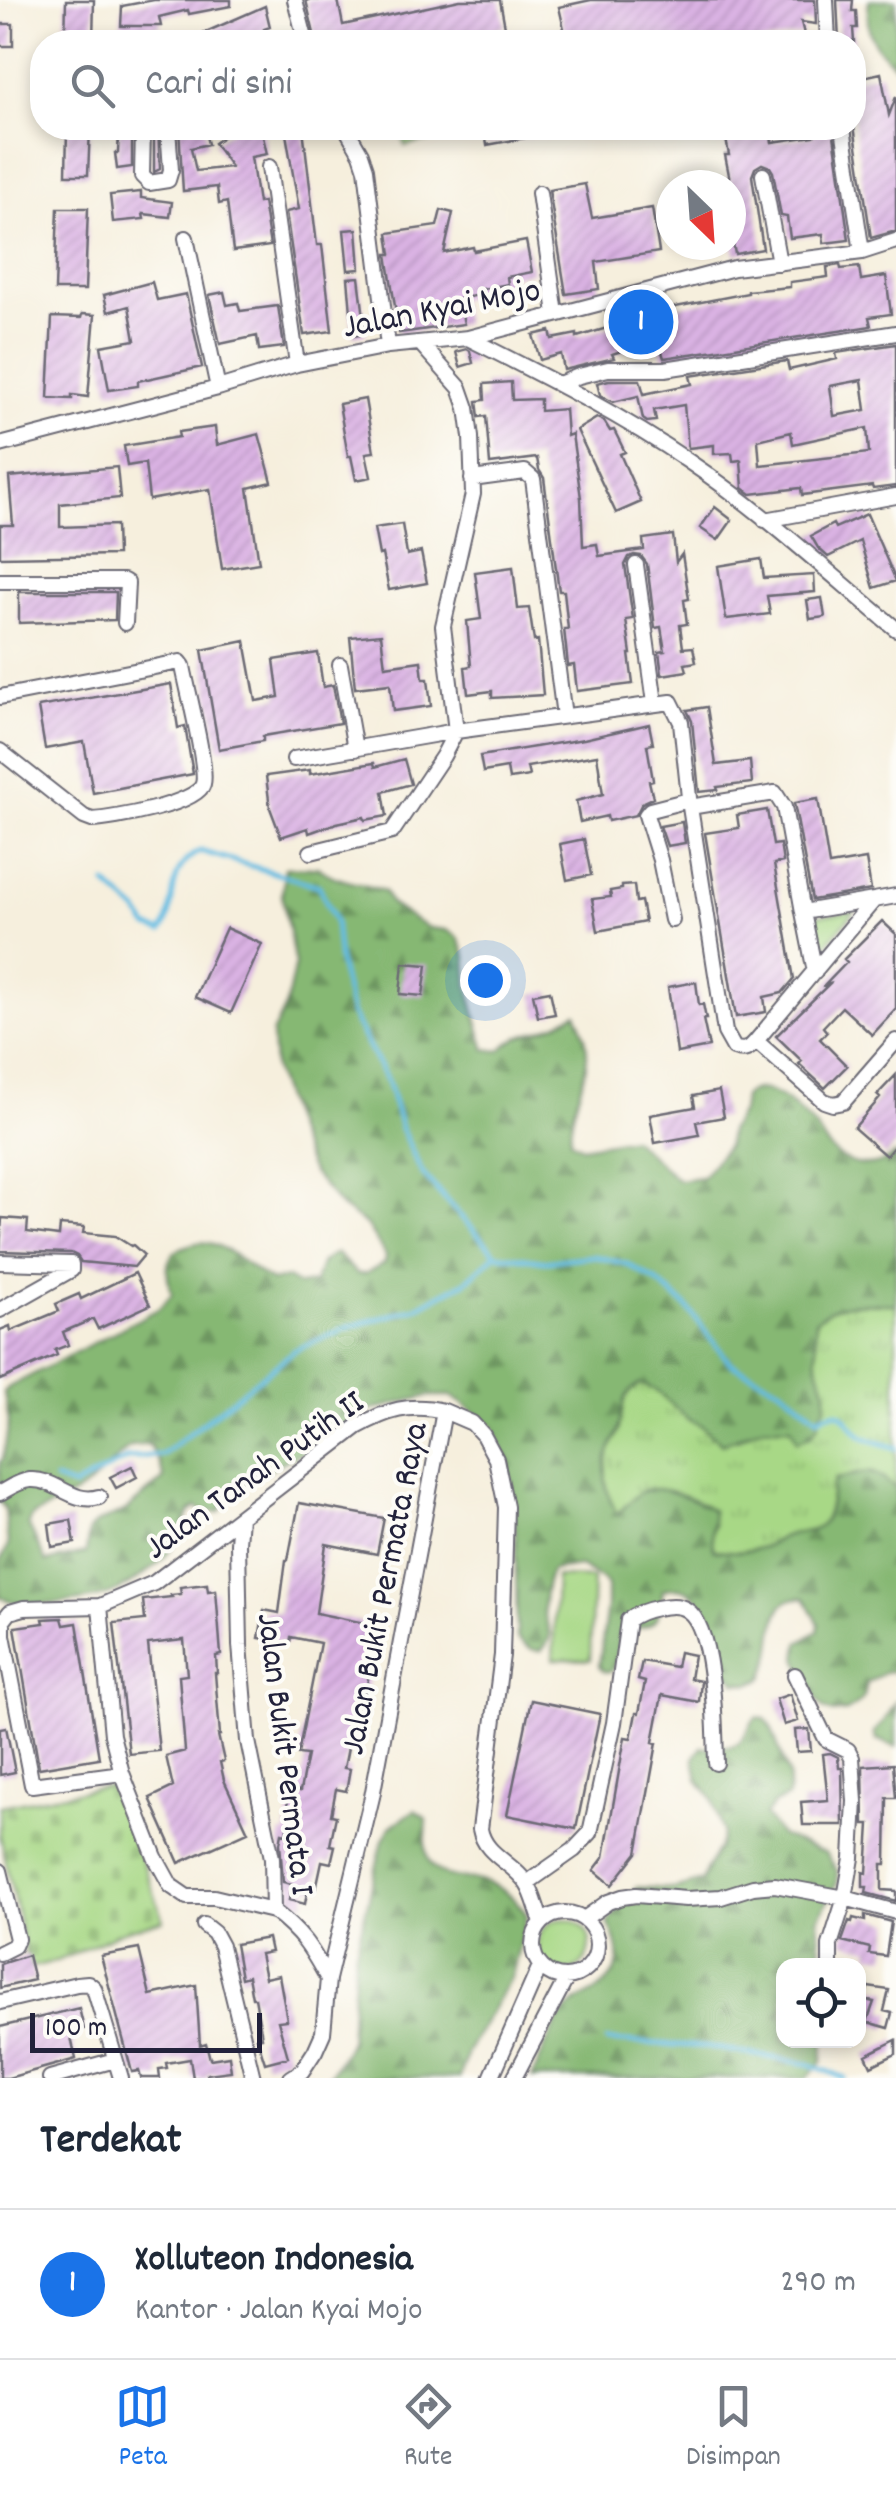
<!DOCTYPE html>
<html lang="id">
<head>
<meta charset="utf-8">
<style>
  body { margin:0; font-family:Dekko,sans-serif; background:#f2f2f3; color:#1f2937 }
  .controls { position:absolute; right:30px; bottom:30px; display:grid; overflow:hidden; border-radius:20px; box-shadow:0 5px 15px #0003 }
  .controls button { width:90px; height:90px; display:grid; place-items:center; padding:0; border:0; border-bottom:2px solid #e0e1e3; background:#fff; color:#1f2937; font:50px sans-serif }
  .compass { position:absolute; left:656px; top:170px; width:90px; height:90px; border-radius:50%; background:#fff; box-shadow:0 5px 15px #0003; rotate:155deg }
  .scale { position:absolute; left:30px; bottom:25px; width:232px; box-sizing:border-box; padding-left:10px; border:5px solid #22223b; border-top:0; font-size:28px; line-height:35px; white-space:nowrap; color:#22223b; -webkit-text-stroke:8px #fdfcf7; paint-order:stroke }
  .you { position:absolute; left:485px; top:980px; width:35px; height:35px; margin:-25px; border:8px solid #fff; border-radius:50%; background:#1a73e8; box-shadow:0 0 0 15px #1a73e833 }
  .badge { display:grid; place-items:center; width:65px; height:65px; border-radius:50%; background:#1a73e8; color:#fff; font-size:32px; font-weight:700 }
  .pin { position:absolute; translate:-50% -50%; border:5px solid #fff; box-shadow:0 2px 10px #0006 }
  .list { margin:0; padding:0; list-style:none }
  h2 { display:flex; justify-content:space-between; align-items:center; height:130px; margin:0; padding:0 40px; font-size:42px }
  h2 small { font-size:32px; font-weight:400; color:#747a83 }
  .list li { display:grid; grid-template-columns:65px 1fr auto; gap:30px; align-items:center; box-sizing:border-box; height:150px; padding:0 40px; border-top:2px solid #e0e1e3 }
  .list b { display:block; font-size:38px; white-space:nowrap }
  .list p { margin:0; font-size:32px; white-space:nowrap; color:#747a83 }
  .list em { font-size:32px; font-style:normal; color:#747a83 }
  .icon { flex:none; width:55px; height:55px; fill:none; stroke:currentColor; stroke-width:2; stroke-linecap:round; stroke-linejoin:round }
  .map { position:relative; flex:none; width:896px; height:2078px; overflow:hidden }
  .search { position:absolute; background:#fff; box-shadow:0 5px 15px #0003; left:30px; right:30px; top:30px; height:110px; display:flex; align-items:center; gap:25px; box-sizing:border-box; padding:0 35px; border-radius:40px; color:#747a83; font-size:38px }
  .sheet { height:280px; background:#fff }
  nav { display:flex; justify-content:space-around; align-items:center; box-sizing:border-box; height:140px; border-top:2px solid #e0e1e3; background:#fff; font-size:28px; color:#747a83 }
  nav a { display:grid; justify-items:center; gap:5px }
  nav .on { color:#1a73e8 }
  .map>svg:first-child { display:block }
</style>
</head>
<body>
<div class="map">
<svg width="896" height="2078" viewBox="0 0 896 2078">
  <defs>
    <pattern id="grass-tufts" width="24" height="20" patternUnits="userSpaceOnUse" patternTransform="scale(2.5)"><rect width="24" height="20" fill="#a8d886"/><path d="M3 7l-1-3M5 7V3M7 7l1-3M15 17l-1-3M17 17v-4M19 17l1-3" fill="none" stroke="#90b975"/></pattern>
    <pattern id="forest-firs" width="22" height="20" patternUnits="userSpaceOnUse" patternTransform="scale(2.5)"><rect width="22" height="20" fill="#86b873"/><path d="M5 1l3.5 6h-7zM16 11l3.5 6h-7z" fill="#6d9560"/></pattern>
    <pattern id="cemetery-stones" width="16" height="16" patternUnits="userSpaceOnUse" patternTransform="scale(2.5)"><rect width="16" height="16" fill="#a8d886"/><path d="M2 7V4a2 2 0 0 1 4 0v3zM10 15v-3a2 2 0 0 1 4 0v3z" fill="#90b975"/></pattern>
    <pattern id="building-hatch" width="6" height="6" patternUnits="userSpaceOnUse" patternTransform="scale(2.5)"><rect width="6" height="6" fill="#dab2e3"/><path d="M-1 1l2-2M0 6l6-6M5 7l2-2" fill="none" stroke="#bb99c4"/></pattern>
  </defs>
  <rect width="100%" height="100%" fill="#fdfcf7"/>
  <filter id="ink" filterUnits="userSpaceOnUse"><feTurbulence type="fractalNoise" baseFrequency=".01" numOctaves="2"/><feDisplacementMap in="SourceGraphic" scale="20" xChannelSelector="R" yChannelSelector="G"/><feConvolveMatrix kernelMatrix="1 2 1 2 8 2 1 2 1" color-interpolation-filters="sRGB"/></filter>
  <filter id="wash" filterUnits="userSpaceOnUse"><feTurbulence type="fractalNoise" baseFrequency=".0048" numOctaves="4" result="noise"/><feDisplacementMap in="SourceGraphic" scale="40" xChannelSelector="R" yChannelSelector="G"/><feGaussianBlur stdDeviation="2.25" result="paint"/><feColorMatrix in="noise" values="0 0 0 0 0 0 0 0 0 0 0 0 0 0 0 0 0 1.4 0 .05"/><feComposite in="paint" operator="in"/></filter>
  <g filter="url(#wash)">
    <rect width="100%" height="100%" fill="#f6efdd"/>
    <path fill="url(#grass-tufts)" stroke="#657d60" stroke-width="2.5" d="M854 1303 896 1304V1488C889 1484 880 1475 872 1473 861 1470 847 1479 835 1479 831 1491 829 1517 821 1525 814 1533 801 1531 791 1534 782 1536 777 1540 769 1544 751 1553 734 1552 714 1550L710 1537 714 1524 622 1510 617 1515C607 1496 601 1474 608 1453 611 1446 616 1439 618 1431 625 1408 617 1399 641 1383L655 1389 688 1419 701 1425 711 1436 736 1440 762 1427H791L818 1418C832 1394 822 1388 817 1363 815 1350 815 1335 815 1321 827 1309 837 1305 854 1303Z"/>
    <path fill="url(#forest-firs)" stroke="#546d57" stroke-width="2.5" fill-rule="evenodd" d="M869 0H896V67C873 46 864 33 869 0Z
      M318 867C337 883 361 882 384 891L391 904 416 921 430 928 446 930 458 937 466 956 468 986 485 1049 500 1051C518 1032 531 1035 553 1025 561 1022 568 1017 576 1013 604 1067 570 1089 570 1140L582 1147 632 1138 678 1180 702 1177 727 1146 729 1131 741 1112 743 1097C764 1075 798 1109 814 1126 820 1132 822 1139 827 1145 845 1167 874 1172 896 1154V1304C866 1304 838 1298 815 1321L817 1363 826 1392V1406L818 1418 819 1424 810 1436 797 1441 791 1427H762L722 1444 701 1425 688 1419 655 1389 640 1384C617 1399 625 1408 618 1431 616 1438 611 1445 609 1453 601 1473 607 1496 617 1514 625 1508 632 1497 641 1492 658 1482 697 1500 712 1510 714 1525 709 1536 714 1550 734 1552 751 1553 770 1544 777 1540 782 1536 791 1534 801 1531 814 1533 821 1525 832 1514 829 1493 835 1479 847 1479 860 1470 872 1473 880 1475 889 1484 896 1488V1673L892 1671 885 1672 867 1683 864 1697 859 1703 847 1711 833 1713 823 1708 812 1691 797 1658 799 1643 818 1631 819 1624 805 1598C771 1595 776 1631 771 1654 770 1662 766 1670 763 1678L750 1684 736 1682C731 1675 724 1669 721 1662 717 1654 718 1646 717 1637 712 1611 693 1580 663 1590 657 1628 657 1624 620 1632L615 1668 610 1672 603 1671 599 1666 607 1607V1586L603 1580 580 1566 552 1570C546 1579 543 1600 544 1612 547 1629 556 1636 541 1651 531 1651 524 1646 517 1638L515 1509 509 1469 493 1425 451 1396H428L364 1412 301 1453 235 1488 219 1512 202 1511 197 1507 191 1511C182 1524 178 1540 168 1553 159 1565 131 1584 117 1591 92 1603 25 1610 0 1597V1563L8 1546 5 1508 0 1501V1462L3 1459 9 1421 4 1392 9 1387 158 1309 172 1294C167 1278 163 1259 178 1250 219 1226 239 1266 272 1281L287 1278 299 1285 314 1283 322 1262 336 1253 357 1274H365L385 1263 386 1256 366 1225 341 1207 312 1172 299 1143 274 1069 272 1034 286 1005 295 964 282 895 285 868ZM149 1444 159 1462 164 1479 126 1510 94 1525 89 1530 86 1553 46 1562 28 1524 31 1517 83 1490 127 1449 133 1446Z
      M896 1702V1747L876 1739 874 1732 884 1722Z
      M757 1717 765 1719 770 1724 789 1776 788 1797 774 1804 765 1815 781 1836 826 1853 837 1870V1883L818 1920 822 1965 784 1966V2040L824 2041 822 2062 807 2078H532C542 2055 551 2027 569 2008 575 2000 587 1997 596 1991 624 1972 623 1952 608 1923L636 1887 674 1889 702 1881 707 1868 719 1848 723 1833 712 1798 698 1780 694 1758 702 1747C716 1747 734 1751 743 1738 750 1730 748 1724 757 1717Z
      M415 1810 427 1819C427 1831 423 1847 428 1859 437 1883 471 1875 491 1884 506 1890 518 1902 527 1915L512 1976 467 2052 460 2078H328L350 2042 355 1954 383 1840 390 1827Z"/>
    <path fill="url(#cemetery-stones)" stroke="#657d60" stroke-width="2.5" d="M114 1785 164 1920 120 1932 60 1960 29 1968 0 1835V1806Z"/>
    <path fill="#a8d886" stroke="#657d60" stroke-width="2.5" d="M401 128H442L444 137 405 146Z
      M855 911 817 955 813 916Z
      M556 1577 593 1578 590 1660 553 1659Z
      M538 1945a26 26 0 1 1 52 0a26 26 0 1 1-52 0Z"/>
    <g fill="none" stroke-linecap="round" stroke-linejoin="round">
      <path stroke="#63bce1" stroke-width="5" d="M106 884 138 912 148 927 162 932C180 904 163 869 200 851L319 886 335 921 339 962 351 1013 388 1083 401 1128 422 1173 450 1205 496 1254 546 1261 594 1256 627 1264 656 1281 686 1306 731 1364 782 1389 818 1418C848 1401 844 1426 864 1437 873 1442 886 1444 896 1448
        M55 1480 74 1487 128 1458 162 1455 295 1350 348 1327 413 1309 465 1282 496 1254
        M607 2041 709 2047 809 2064 845 2078"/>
    </g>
    <g id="blocks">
      <path fill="url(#building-hatch)" fill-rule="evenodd" d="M66 0H94L93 42H65Z
        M154 0H231V6L189 14 188 10 159 17 161 26H121L122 6Z
        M306 0H338L343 25 460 0H500L505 27 434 42H316Z
        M591 0H815L816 24 801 22 804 34 764 42H663L662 39 646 42H567L559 7Z
        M837 0H853L852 11H856L857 28H853L854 42H839Z
        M265 6 270 27 264 29 267 42H183Z
        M0 24H13V46H0Z
        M881 73 889 115 896 97V231L871 238 854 126V79Z
        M67 128H90L88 175H66Z
        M154 128H158L160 169 154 172Z
        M179 128H204L208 144 191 148 196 171 231 167 214 143 235 128H261L267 154 251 157 258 203 263 202 270 246 233 251 227 202 219 204 217 187 183 191Z
        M285 128H303L317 245H322L332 331 304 335 286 212 299 209Z
        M484 128H546V134L487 145Z
        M724 128H769L772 142 814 136 813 128H833L849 240 824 243 823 234 790 238 787 217 781 216 773 172 770 167 762 164 755 168 752 176 763 249 735 254 731 233V185L725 155H729Z
        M119 129H132V167L117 169 115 153H118Z
        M585 184 592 218 652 208 659 252 596 262 599 289 566 294 549 190Z
        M141 192V198L172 202 170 217 143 214 144 219 113 222 110 195Z
        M58 208H88L85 290H55Z
        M441 210 453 213 444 253 473 247 474 251 526 241 532 272 507 277 508 284 478 290 479 295 459 299 464 324 399 333 387 254H391L388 233 437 226Z
        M357 229 360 269 348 270 344 230Z
        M840 265 841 269 859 267 861 280 886 276 891 314 869 317 871 326 664 358 660 346 638 352 637 346 612 354 614 358 564 370 561 354 540 360 533 335 550 331 552 339 577 334V337L627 322 628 326 656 318 655 311 748 293V291L790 287V282L828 277 827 267Z
        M359 277 366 334 353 336 348 278Z
        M152 282 157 300 186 294 202 367 138 381V386L109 390 101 346 135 340 129 306 108 312 104 295Z
        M224 292 227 305 238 303 240 311 278 306 284 347 259 350 257 336 220 344 209 295Z
        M82 314 95 315 88 397 72 395V399L48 398 52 317 81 318Z
        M896 344V486L873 489 872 486 802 495 801 488 751 494 743 488 741 460 733 461 732 453 714 454V445L688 448 684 405 654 410 656 421 647 422 643 419 638 396 613 402 600 395 597 383 609 380H640L644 394 692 384 690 376 787 361 789 370 837 359 836 353ZM862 380 866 410 834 416 830 386ZM867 428 869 453 760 465 758 440 791 432 793 444Z
        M467 349 470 351 473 363 460 367 456 352Z
        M511 382 512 400 540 399V411L565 409 567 436 572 434 581 498 583 546 597 544 599 556 644 550 643 539 673 535 676 562 682 554 689 599 684 600 687 624 680 625 683 648 693 647 696 662 685 664 687 671 662 675 659 652 665 651 661 627 655 628 647 564 641 556 634 555 629 557 625 565 633 619 626 620 631 654H629L633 684 577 691 574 665 568 666 564 629H568L564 591H559L544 478 539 470 537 458 490 464 486 416 479 417 477 401 485 400 484 384Z
        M365 399 374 452 366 453 371 477 356 480 351 456H348L339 404Z
        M597 418 604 421 610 431 614 430 625 452 620 454 641 502 616 513 577 430Z
        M215 427 217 445 259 434 272 482 248 488 259 563 222 569 210 489 149 500 145 463 127 466 124 446 179 437 178 432Z
        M117 467 120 498 60 504V527L116 525 117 555 0 557V525H13L9 477Z
        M715 507 732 520 718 540 700 528Z
        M867 514 896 581 874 588 860 541 828 557 818 548 811 536 833 524 835 528Z
        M402 524 407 555 421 552 427 583 389 590 382 554 379 555 374 528Z
        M761 559 764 578 814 575 815 592 767 596 770 614 726 619 718 566Z
        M513 567 518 609 529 608 534 641 538 640 543 695 492 698V691L468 694 465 667 471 666 467 621 481 619 475 572Z
        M19 592H116L115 620 19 623Z
        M822 598 825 617 810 619 807 600Z
        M381 634 385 666 421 661 423 679H428L431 706 393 711 390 684 355 688 350 637Z
        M245 641 256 701 279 697 274 660 318 653 323 687 333 685 340 723 263 736V741L219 749 202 650Z
        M171 684 178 728 185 726 193 774 93 793 84 742 45 749 38 707Z
        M707 707 716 765 750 761 752 783 717 787 718 790 699 792 692 721 687 710Z
        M649 724 653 744 647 745 653 780 649 781 653 798 642 803 636 815 608 821 607 816 580 822 576 801 603 794 597 755 527 767 529 776 509 779 507 768 483 772 480 756 584 739Z
        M404 759 411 784 383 792 387 816 365 820 364 817 337 823 309 833 308 828 281 837 270 808 266 776 310 770V774L374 763 375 767Z
        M818 799 829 865 866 859 871 890 812 900 794 803Z
        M767 810 773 845 780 844 783 862 774 864 794 979 782 993 764 997 766 1012 736 1017 705 833 739 828 737 815Z
        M682 822 685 843 667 846 660 826Z
        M584 839 591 875 567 880 560 844Z
        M634 885 636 902 641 901 645 922 598 931 592 899 611 897 610 891 622 889V886Z
        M882 921 896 934V1009L872 1035 842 1007 823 1027 827 1032 820 1039 847 1066 825 1088 799 1064 802 1061 776 1036 829 984 825 985 847 962 844 959Z
        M226 928 262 944 231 1013 195 997Z
        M403 963 427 965 423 996 400 994Z
        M696 982 699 1005 703 1004 706 1019H703L709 1047 677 1053 668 987Z
        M550 991 555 1014 538 1017 533 994Z
        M896 1075V1144L886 1156 854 1128 880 1098 877 1095Z
        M719 1091 724 1117 696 1122 699 1135 655 1143 650 1115 695 1107 693 1096Z
        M2 1218 28 1220 27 1232 59 1236 60 1225 84 1227 83 1233 115 1236 131 1246 133 1245 144 1255 134 1267 81 1262 77 1256 71 1253 0 1251Z
        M135 1273 150 1305 98 1329 93 1319 63 1332 68 1345 55 1350 57 1355 0 1380V1330L10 1326 11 1331 59 1311 56 1304 79 1294 81 1299Z
        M132 1466 137 1477 116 1488 110 1477Z
        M299 1503 384 1518 377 1554 326 1544 316 1613 379 1626 365 1694 360 1692 354 1717 344 1768 350 1769 346 1791 336 1789 331 1815 336 1816 330 1845 335 1846 331 1863 322 1861 316 1889 308 1887 305 1904 289 1900 292 1884 283 1882 280 1843 282 1833 286 1834 291 1807H287L290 1789 300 1791 307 1755 298 1754 320 1643 291 1637 290 1643 259 1638 264 1610 279 1613 286 1560H288Z
        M71 1520 75 1543 52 1547 49 1524Z
        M207 1584 208 1591 216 1590 221 1655 216 1656 217 1673H215L220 1735H218L224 1761 220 1762 224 1780 248 1832 179 1863 150 1798 173 1787 166 1756 185 1751 179 1676 187 1675 184 1640 148 1644 159 1751 129 1754 114 1623 145 1620 143 1600 172 1597 171 1595 181 1594 180 1587Z
        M62 1618 64 1625 77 1623 99 1758 39 1768 15 1627 44 1623 43 1619Z
        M679 1652 694 1655 690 1679 701 1681 699 1702 662 1695 653 1742 657 1743 637 1853 612 1885 594 1870 604 1857 625 1737 631 1738 636 1713H639L645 1682 638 1680 642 1661 676 1667Z
        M790 1694 798 1721 784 1725 776 1699Z
        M531 1700 600 1714 576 1829 507 1815Z
        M6 1727 15 1772 0 1775V1728Z
        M809 1729 811 1751 797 1752 795 1730Z
        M830 1753 838 1757 839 1768H842L843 1825H803L801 1802 828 1800 823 1754Z
        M893 1764 896 1798H887L886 1864H882V1890L896 1891V1901L866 1893 867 1887H863V1872L867 1873 870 1824H864L863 1766Z
        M865 1915 891 1922 886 1956 869 1954 870 1948 842 1941 849 1921 852 1922 853 1918 865 1921Z
        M268 1938 271 1952 260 1954 265 1978 279 1975 287 2020 278 2021 288 2057 265 2063 257 2038 262 2037 255 1998H252L248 1976 241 1978 235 1944Z
        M139 1949 150 1995 196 1985 200 2045 206 2043 210 2059 229 2056 231 2071 207 2074V2078H193L190 2059 166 2063 167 2068 159 2069 160 2078H141L139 2071 132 2072 101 1956Z
        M28 1955 34 1980 0 1988V1964Z
        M868 1987 889 1990 884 2011 892 2013 888 2028 867 2022 874 2002 865 2000Z
        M79 2008 84 2029 70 2033 76 2059 8 2078H0V2027Z
        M896 2040V2054L871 2066 866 2055Z"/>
    </g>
  </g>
  <g filter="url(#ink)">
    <use href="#blocks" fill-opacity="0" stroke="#6c6a74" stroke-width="2.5"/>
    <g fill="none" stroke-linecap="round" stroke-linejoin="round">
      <g stroke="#6c6a74" stroke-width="18">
        <path id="minor" d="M295 0 306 42
          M826 0 828 42
          M143 128 142 176 149 183 168 180 171 170 168 128
          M346 128 361 154 366 169 388 346
          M843 128 862 252
          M269 167 297 364
          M763 175 779 263
          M539 193 556 314
          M186 238 218 388
          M468 338C543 376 618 413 688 461 761 510 828 572 896 629
          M421 344 460 388 467 408 471 437 473 494 443 626 456 731 671 702 681 722 690 807 725 1032 734 1048C745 1052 749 1049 756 1041L874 900 803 912 784 807 775 793 690 807
          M559 384 579 376 608 369H665L896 333
          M0 445 218 388 297 364 388 346 468 338 734 268 862 252 896 241
          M472 479 525 472 533 479 564 716
          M765 520 896 496
          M636 565 655 703
          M0 581H124L127 583 125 623
          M340 665 355 749
          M0 697 180 662 183 666C187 688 208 768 203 784 198 804 112 819 92 820L84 817 0 751
          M294 759 456 731
          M311 852 392 832 443 756 456 731
          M874 900 896 896
          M803 912 815 972
          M672 920 660 860 646 815 650 810 689 800
          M756 1041 824 1101 833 1104 843 1102 896 1041
          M0 1262 71 1264V1270L0 1310
          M0 1493C9 1488 19 1481 30 1480 56 1478 72 1505 99 1497
          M240 1517 238 1543 240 1645 248 1741 272 1858 273 1911C302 1933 311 1948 328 1979
          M100 1606 112 1735 122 1773 155 1857 171 1886 187 1897H214L273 1911
          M795 1675 826 1739 848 1750 852 1758 855 1801 852 1858 845 1898 830 1945V1966
          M122 1773 32 1785 3 1635V1621L10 1612 24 1608 100 1606 154 1583 357 1427C387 1410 409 1403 444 1411
          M0 1871 17 1939 14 1946 0 1953
          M527 1883 574 1850 590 1833 614 1723 628 1620C637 1613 646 1610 657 1608 667 1606 678 1604 687 1610 715 1628 715 1731 716 1763
          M533 1945a32 32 0 1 1 64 0a32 32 0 1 1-64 0Z
          M584 1919 608 1902 622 1897 636 1895 686 1899 721 1897 753 1887 775 1885 845 1898 896 1912
          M204 1925 214 1933 221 1946 253 2078
          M0 2002 77 1984 88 1983 94 1988 121 2078
          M50 2078 115 2060
          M291 2078 302 2071 315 2051 323 2033 328 1979 372 1797 444 1411 472 1423 483 1435 496 1459 506 1507 502 1655 480 1829C485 1856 513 1862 527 1884 534 1894 537 1911 542 1922
          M491 2078 540 1966
          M514 2078 567 1977"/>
      </g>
      <use href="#minor" stroke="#fff" stroke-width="14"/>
    </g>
  </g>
  <g text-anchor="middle" stroke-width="8" stroke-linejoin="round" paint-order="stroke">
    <g font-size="35" fill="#22223b" stroke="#fdfcf7">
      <text transform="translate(441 306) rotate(-11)" y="12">Jalan Kyai Mojo</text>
      <text transform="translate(253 1473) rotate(-36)" y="12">Jalan Tanah Putih II</text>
      <text transform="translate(382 1588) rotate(-79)" y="12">Jalan Bukit Permata Raya</text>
      <text transform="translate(288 1754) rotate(83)" y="12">Jalan Bukit Permata I</text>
    </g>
  </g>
</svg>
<div class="controls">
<button><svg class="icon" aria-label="locate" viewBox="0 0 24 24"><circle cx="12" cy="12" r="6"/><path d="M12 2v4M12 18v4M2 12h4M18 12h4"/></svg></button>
</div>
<svg class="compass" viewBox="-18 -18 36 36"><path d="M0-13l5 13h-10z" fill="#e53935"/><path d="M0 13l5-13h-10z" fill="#747a83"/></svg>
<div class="scale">100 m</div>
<div class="you"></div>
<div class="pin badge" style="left:641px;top:322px">1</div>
<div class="search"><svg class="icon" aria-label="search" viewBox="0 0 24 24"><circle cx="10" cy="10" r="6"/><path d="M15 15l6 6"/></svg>Cari di sini</div>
</div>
<section class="sheet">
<h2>Terdekat<small></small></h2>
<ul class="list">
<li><span class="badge">1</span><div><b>Xolluteon Indonesia</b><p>Kantor · Jalan Kyai Mojo</p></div><em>290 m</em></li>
</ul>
</section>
<nav>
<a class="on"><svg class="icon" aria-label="map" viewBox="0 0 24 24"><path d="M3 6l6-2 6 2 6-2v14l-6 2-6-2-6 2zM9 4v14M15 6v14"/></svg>Peta</a>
<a><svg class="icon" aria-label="directions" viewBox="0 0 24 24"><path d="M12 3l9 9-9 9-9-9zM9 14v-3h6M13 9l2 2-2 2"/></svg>Rute</a>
<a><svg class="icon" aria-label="saved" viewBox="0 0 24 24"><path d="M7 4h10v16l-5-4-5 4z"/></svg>Disimpan</a>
</nav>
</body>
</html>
